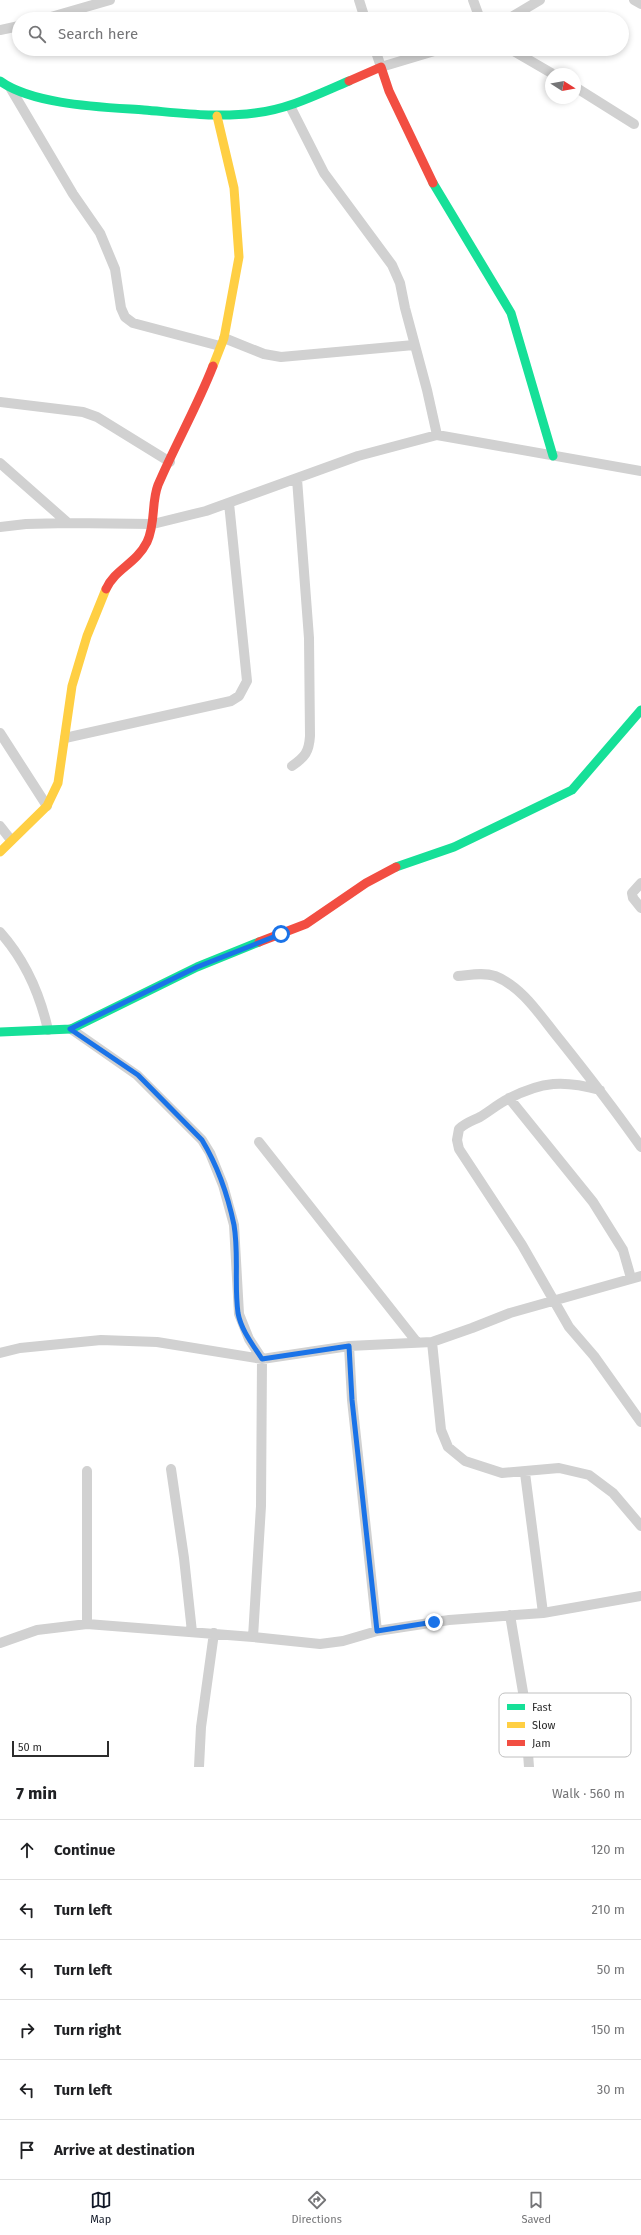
<!DOCTYPE html>
<html lang="en">
<head>
<meta charset="utf-8">
<style>
  body { margin:0; font-family:"Fira Sans",sans-serif; background:#f2f2f2; color:#202124 }
  .compass { position:absolute; left:545px; top:68px; width:36px; height:36px; border-radius:50%; background:#fff; box-shadow:0 2px 6px #0003; rotate:101deg }
  .scale { position:absolute; left:12px; bottom:10px; width:97px; box-sizing:border-box; padding-left:4px; border:2px solid #2c2c2c; border-top:0; font-size:11px; line-height:14px; white-space:nowrap; color:#2c2c2c; -webkit-text-stroke:3px #fff; paint-order:stroke }
  .stop { position:absolute; width:12px; height:12px; margin:-9px; border:3px solid #1a73e8; border-radius:50%; background:#fff }
  .stop.end { background:#1a73e8; border-color:#fff; box-shadow:0 1px 4px #0008 }
  .list { margin:0; padding:0; list-style:none }
  h2 { display:flex; justify-content:space-between; align-items:center; height:52px; margin:0; padding:0 16px; font-size:17px }
  h2 small { font-size:13px; font-weight:400; color:#757577 }
  .list li { display:grid; grid-template-columns:26px 1fr auto; gap:12px; align-items:center; box-sizing:border-box; height:60px; padding:0 16px; border-top:1px solid #e0e0e0 }
  .list b { display:block; font-size:15px; white-space:nowrap }
  .list em { font-size:13px; font-style:normal; color:#757577 }
  .icon { flex:none; width:22px; height:22px; fill:none; stroke:currentColor; stroke-width:2; stroke-linecap:round; stroke-linejoin:round }
  .map { position:relative; flex:none; width:641px; height:1767px; overflow:hidden }
  .search { position:absolute; background:#fff; box-shadow:0 2px 6px #0003; left:12px; right:12px; top:12px; height:44px; display:flex; align-items:center; gap:10px; box-sizing:border-box; padding:0 14px; border-radius:22px; color:#757577; font-size:15px }
  .sheet { height:412px; background:#fff }
  nav { display:flex; justify-content:space-around; align-items:center; box-sizing:border-box; height:56px; border-top:1px solid #e0e0e0; background:#fff; font-size:11px; color:#757577 }
  nav a { display:grid; justify-items:center; gap:2px }
  nav .on { color:#111827 }
  .map>svg:first-child { display:block }
</style>
</head>
<body>
<div class="map">
<svg width="641" height="1767" viewBox="0 0 641 1767">
  <rect width="100%" height="100%" fill="#fff"/>
  <g fill="none" stroke-linecap="round" stroke-linejoin="round">
    <path stroke="#d1d1d1" stroke-width="10" d="M359 0 365 19
      M473 0 480 19
      M634 0 641 4
      M44 19 110 0
      M508 19 540 0
      M0 30 19 26
      M375 49 381 67 441 49
      M510 49 553 74
      M575 87 634 124
      M11 89 73 194 100 233 115 269 121 308 125 317 133 323 220 346
      M290 106 324 173 392 265 400 283 405 308 427 390 437 435
      M224 338 264 354 281 357 414 345
      M0 402 83 412 97 417 170 462
      M0 463 68 523
      M0 527 26 524 68 523 153 524 206 511 358 456 437 435 641 471
      M0 733 47 806
      M65 738 231 701 239 696 247 681 229 503
      M292 766C305 757 309 752 310 736L309 638 297 479
      M0 826 11 840
      M641 883 632 893 633 898 641 908
      M0 932C25 960 40 994 48 1030
      M458 976C470 975 483 972 495 976 523 987 541 1017 560 1040 588 1075 615 1110 641 1147
      M71 1029 137 1075 202 1140 210 1153 223 1185 234 1225 239 1314 249 1339 262 1359 261 1506 253 1637
      M600 1090C564 1080 542 1081 508 1099 498 1104 490 1111 480 1117 472 1121 465 1123 459 1129L457 1140 459 1149 522 1245 569 1327 594 1356 641 1422
      M509 1098 593 1202 623 1250 631 1278
      M259 1142 416 1341
      M432 1342 441 1430 448 1447 465 1461 502 1473 559 1468 589 1475 613 1493 641 1526
      M349 1346 352 1400 377 1631
      M0 1353 20 1348 101 1340 157 1342 262 1359 349 1346 432 1342 472 1328 510 1313 641 1276
      M171 1469 184 1558 192 1632
      M525 1473 543 1613
      M510 1615 524 1698 529 1767
      M87 1624V1471
      M0 1643 37 1630 87 1624 253 1637 320 1644 343 1641 377 1631 449 1620 543 1613 641 1596
      M199 1767 201 1727 214 1633"/>
    <path stroke="#16e098" stroke-width="9" d="M0 81C33 105 102 107 144 110 181 113 218 118 255 113 289 109 318 94 349 81
      M433 183 511 313 553 456
      M396 867 454 847 572 790 641 710
      M0 1032 71 1029 197 967 259 942"/>
    <path stroke="#ffcf43" stroke-width="9" d="M213 366 224 338 239 257 234 188 217 116
      M0 852 47 806 58 783 72 686 87 636 106 589"/>
    <path stroke="#f24e42" stroke-width="9" d="M349 81 381 67 389 91 433 183
      M106 589C115 569 136 564 147 542 156 523 151 503 158 485 175 445 197 407 213 366
      M259 942 306 924 366 883 396 867"/>
  </g>
  <g fill="none" stroke-linecap="round" stroke-linejoin="round">
    <path stroke="#1a73e8" stroke-width="5" d="M281 934 197 967 70 1029 138 1075 202 1140C217 1165 228 1196 234 1225 239 1254 234 1284 238 1313 241 1330 253 1345 262 1359L349 1346 352 1400 377 1631 434 1622"/>
  </g>
  <rect x="499" y="1693" width="132" height="64" rx="6" fill="#fff" stroke="#c0c0c0" stroke-width="1"/>
  <rect x="507" y="1704" width="18" height="6" fill="#16e098"/>
  <rect x="507" y="1722" width="18" height="6" fill="#ffcf43"/>
  <rect x="507" y="1740" width="18" height="6" fill="#f24e42"/>
  <g font-size="11" fill="#2c2c2c">
    <text x="532" y="1711">Fast</text>
    <text x="532" y="1729">Slow</text>
    <text x="532" y="1747">Jam</text>
  </g>
</svg>
<svg class="compass" viewBox="-18 -18 36 36"><path d="M0-13l5 13h-10z" fill="#e53935"/><path d="M0 13l5-13h-10z" fill="#757577"/></svg>
<div class="scale">50 m</div>
<div class="stop" style="left:281px;top:934px"></div>
<div class="stop end" style="left:434px;top:1622px"></div>
<div class="search"><svg class="icon" aria-label="search" viewBox="0 0 24 24"><circle cx="10" cy="10" r="6"/><path d="M15 15l6 6"/></svg>Search here</div>
</div>
<section class="sheet">
<h2>7 min<small>Walk · 560 m</small></h2>
<ul class="list">
<li><svg class="icon" aria-label="ahead" viewBox="0 0 24 24"><path d="M12 20V5M6 11l6-6 6 6"/></svg><div><b>Continue</b></div><em>120 m</em></li>
<li><svg class="icon" aria-label="left" viewBox="0 0 24 24"><path d="M17 20v-9H6M10 6l-5 5 5 5"/></svg><div><b>Turn left</b></div><em>210 m</em></li>
<li><svg class="icon" aria-label="left" viewBox="0 0 24 24"><path d="M17 20v-9H6M10 6l-5 5 5 5"/></svg><div><b>Turn left</b></div><em>50 m</em></li>
<li><svg class="icon" aria-label="right" viewBox="0 0 24 24"><path d="M7 20v-9h11M14 6l5 5-5 5"/></svg><div><b>Turn right</b></div><em>150 m</em></li>
<li><svg class="icon" aria-label="left" viewBox="0 0 24 24"><path d="M17 20v-9H6M10 6l-5 5 5 5"/></svg><div><b>Turn left</b></div><em>30 m</em></li>
<li><svg class="icon" aria-label="arrive" viewBox="0 0 24 24"><path d="M6 21V4h12l-3 4 3 4H6"/></svg><div><b>Arrive at destination</b></div></li>
</ul>
</section>
<nav>
<a class="on"><svg class="icon" aria-label="map" viewBox="0 0 24 24"><path d="M3 6l6-2 6 2 6-2v14l-6 2-6-2-6 2zM9 4v14M15 6v14"/></svg>Map</a>
<a><svg class="icon" aria-label="directions" viewBox="0 0 24 24"><path d="M12 3l9 9-9 9-9-9zM9 14v-3h6M13 9l2 2-2 2"/></svg>Directions</a>
<a><svg class="icon" aria-label="saved" viewBox="0 0 24 24"><path d="M7 4h10v16l-5-4-5 4z"/></svg>Saved</a>
</nav>
</body>
</html>
